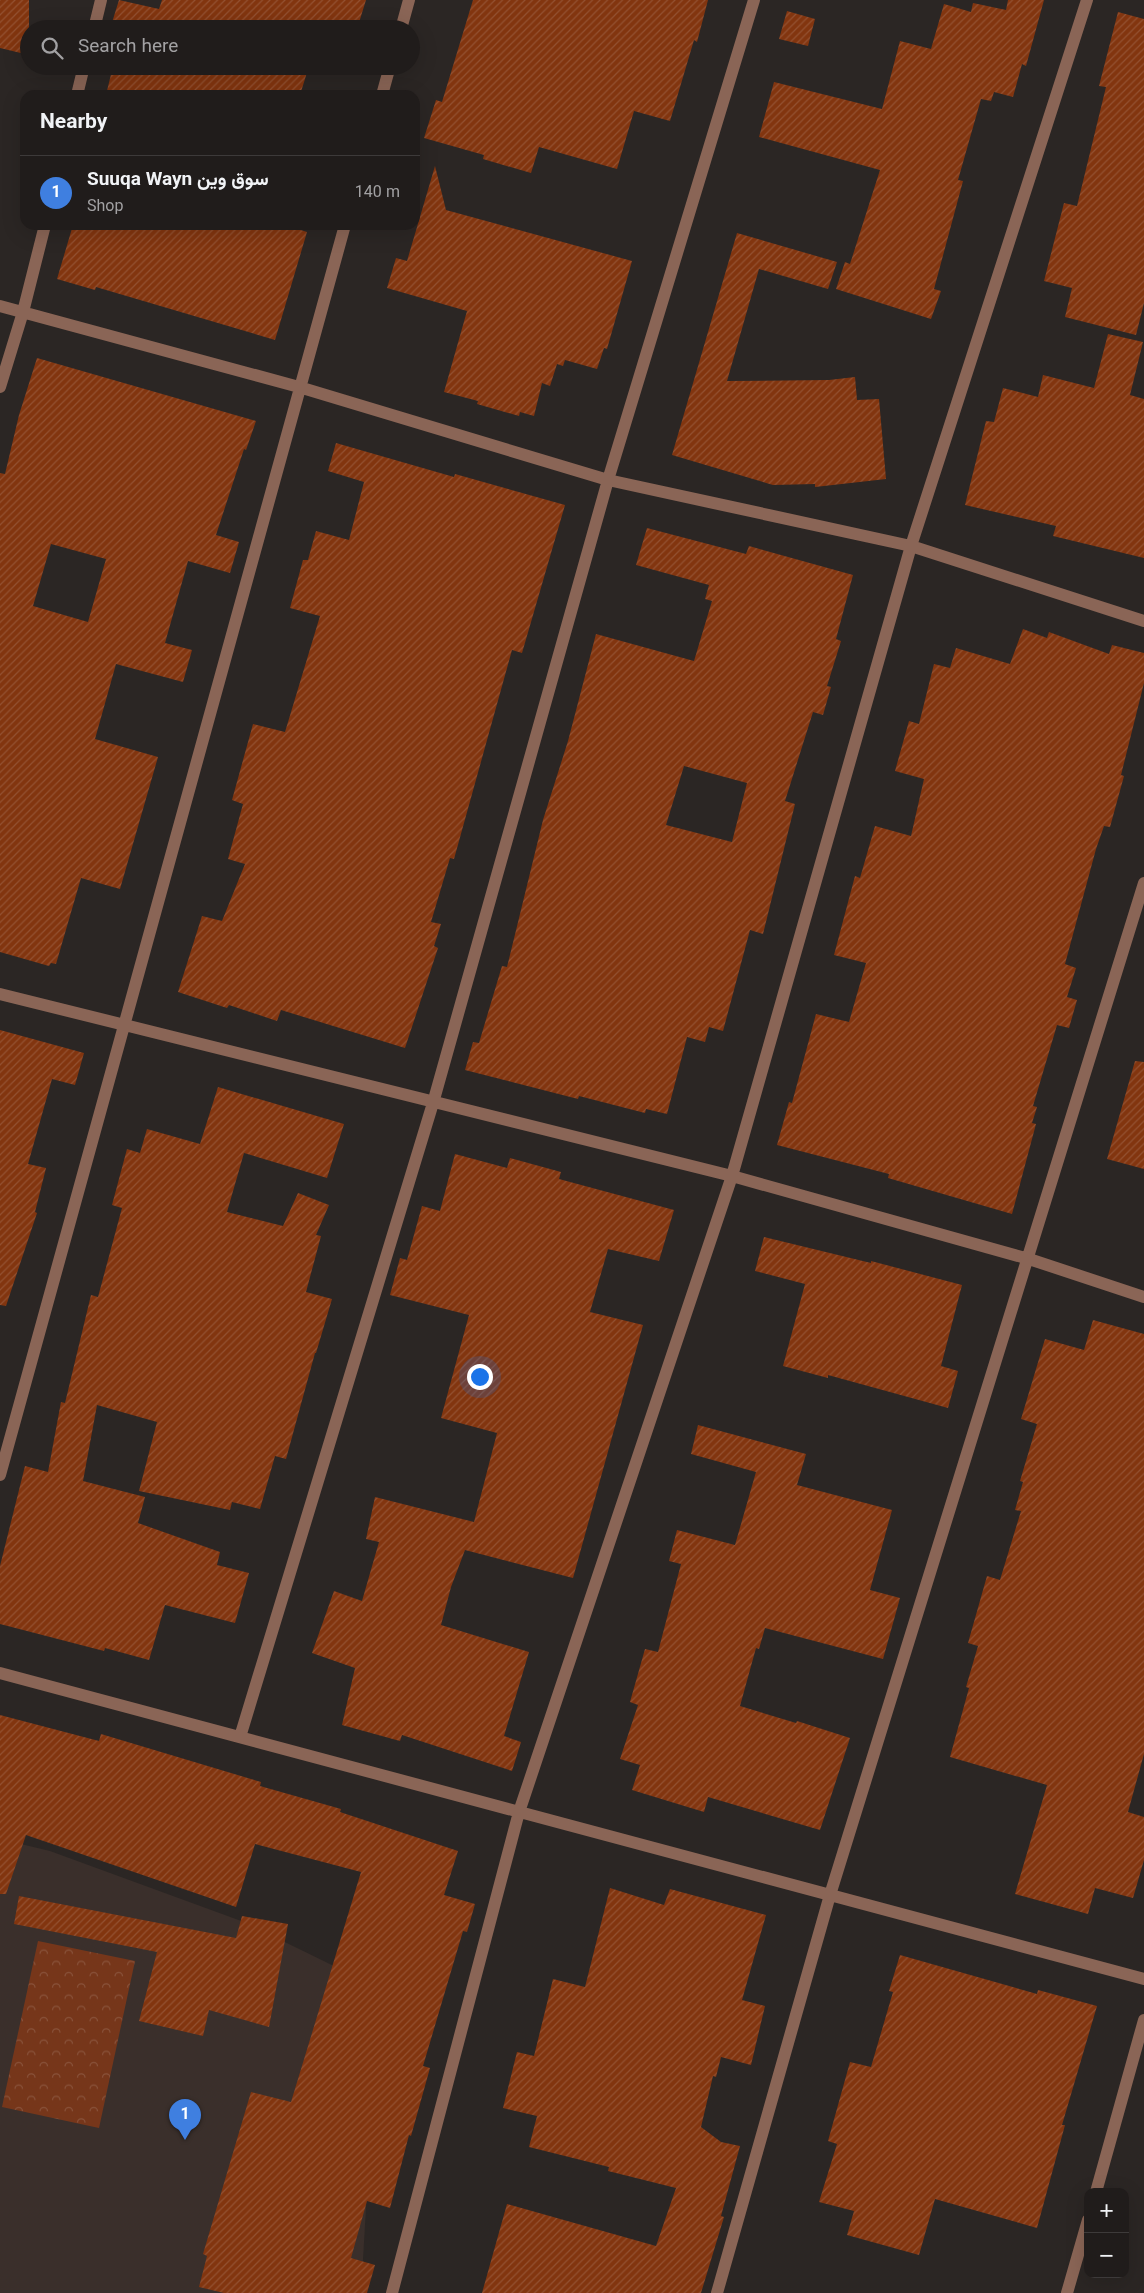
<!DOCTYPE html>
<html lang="en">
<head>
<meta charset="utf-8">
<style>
  body { margin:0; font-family:Georgia,Vazirmatn,serif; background:#2d2928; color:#f1f3f6 }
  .controls { position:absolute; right:15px; bottom:15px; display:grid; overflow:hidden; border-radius:10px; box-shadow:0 5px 20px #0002 }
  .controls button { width:45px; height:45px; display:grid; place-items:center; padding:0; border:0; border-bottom:1px solid #3d3a3a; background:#201c1b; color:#f1f3f6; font:25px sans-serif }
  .you { position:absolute; left:479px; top:1376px; width:18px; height:18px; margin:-12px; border:4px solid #fff; border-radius:50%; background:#1a73e8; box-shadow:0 0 0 8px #1a73e833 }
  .badge { display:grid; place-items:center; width:32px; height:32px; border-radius:50%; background:#f2a07f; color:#fff; font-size:16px; font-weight:700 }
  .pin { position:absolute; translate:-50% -41px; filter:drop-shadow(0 1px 2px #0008) }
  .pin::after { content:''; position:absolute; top:26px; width:18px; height:15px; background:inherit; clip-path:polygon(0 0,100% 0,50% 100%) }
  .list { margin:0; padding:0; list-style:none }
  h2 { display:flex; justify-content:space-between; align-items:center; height:65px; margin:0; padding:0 20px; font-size:21px }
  h2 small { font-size:16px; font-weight:400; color:#a2a1a3 }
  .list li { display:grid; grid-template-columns:32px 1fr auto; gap:15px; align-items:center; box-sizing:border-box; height:75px; padding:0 20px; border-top:1px solid #3d3a3a }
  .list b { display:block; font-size:19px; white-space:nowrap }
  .list p { margin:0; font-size:16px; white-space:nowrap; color:#a2a1a3 }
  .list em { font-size:16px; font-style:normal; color:#a2a1a3 }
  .icon { flex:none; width:28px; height:28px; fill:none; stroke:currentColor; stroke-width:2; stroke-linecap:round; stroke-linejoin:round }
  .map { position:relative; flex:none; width:1144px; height:2293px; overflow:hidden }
  .search { position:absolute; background:#201c1b; box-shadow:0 5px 20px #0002; left:20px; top:20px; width:400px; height:55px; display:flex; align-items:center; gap:12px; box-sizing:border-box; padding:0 18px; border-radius:28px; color:#a2a1a3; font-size:19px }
  .panel { position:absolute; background:#201c1b; box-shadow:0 5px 20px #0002; left:20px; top:90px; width:400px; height:140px; border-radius:15px }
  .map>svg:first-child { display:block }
</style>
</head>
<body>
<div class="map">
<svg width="1144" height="2293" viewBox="0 0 1144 2293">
  <defs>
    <pattern id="park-crowns" width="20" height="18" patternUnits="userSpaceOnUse" patternTransform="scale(1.25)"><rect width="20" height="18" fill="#76361a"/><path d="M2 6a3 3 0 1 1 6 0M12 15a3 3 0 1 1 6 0" fill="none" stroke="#89523a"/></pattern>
    <pattern id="building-hatch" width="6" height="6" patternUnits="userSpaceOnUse" patternTransform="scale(1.25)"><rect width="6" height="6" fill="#82350f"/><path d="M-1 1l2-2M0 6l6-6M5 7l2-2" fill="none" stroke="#935131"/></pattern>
  </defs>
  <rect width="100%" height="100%" fill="#2b2624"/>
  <path fill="#3a2f2b" d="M0 1839 50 1851 244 1922 379 1988 361 2293H0Z"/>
  <path fill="url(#park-crowns)" d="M38 1941 135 1961 99 2128 2 2107Z"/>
  <path fill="url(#building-hatch)" fill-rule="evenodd" d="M0 0H29V55L0 48Z
    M119 0 159 9 162 0H366L357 29H110Z
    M473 0H708L697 42 694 40 670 121 634 111 617 169 539 147 531 173 483 159 484 155 424 138 436 100 442 102Z
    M1008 0H1044L1026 66 1022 64 1013 97 994 92 991 101 981 99 958 180 963 181 934 289 941 291 931 319 836 289 845 262 850 264 880 170 759 137 774 82 882 109 900 41 931 49 944 4 971 12 973 3 1006 10Z
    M787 11 815 19 808 46 779 39Z
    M1118 12 1144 19V303L1136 335 1065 317 1072 288 1044 281 1064 203 1077 206 1106 87 1099 86Z
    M113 66H309L300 95H106Z
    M435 166 446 210 632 261 607 349 604 348 597 369 565 360 563 366 557 364 550 386 542 383 534 416 520 412 519 416 477 404 478 401 444 392 467 311 387 288 396 258 407 261Z
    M73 225H285L307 232 275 340 96 287 95 290 57 279Z
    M737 233 837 262 828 289 759 269 727 381 829 380 855 377 857 400 879 399 886 479 815 487V484L773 485 672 455Z
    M1108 334 1143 342 1130 395 1144 399V558L1053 536 1056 526 965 505 986 421 994 422 1003 388 1038 397 1043 375 1094 388Z
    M37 358 256 421 246 450 244 449 216 535 239 542 230 573 188 561 165 643 192 650 183 682 116 664 95 739 158 757 120 889 81 878 56 964 51 963 49 966 0 952V473L5 474 19 415ZM51 544 106 559 88 622 33 606Z
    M336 443 454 477 455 474 565 505 522 653 512 650 454 859 450 858 431 922 441 924 434 946 438 948 405 1048 281 1010 277 1021 229 1005 227 1008 178 992 202 916 222 921 245 864 228 859 243 804 232 800 253 724 285 732 320 616 290 608 303 560H308L316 531 349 540 364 482 328 471Z
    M647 528 746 554 749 546 853 575 836 639 841 641 827 686 831 687 823 715 813 712 785 801 795 804 763 934 750 930 723 1031 709 1027 705 1042 687 1037 667 1114 646 1109 645 1113 579 1096 578 1099 465 1070 473 1042 479 1043 502 966 507 967 543 820 568 741 596 634 694 661 712 601 705 599 709 585 636 565ZM684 766 747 783 732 842 666 825Z
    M1023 629 1047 638 1049 632 1109 654 1112 645 1144 653V683L1121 775 1124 776 1110 827 1104 826 1096 849 1065 964 1076 968 1067 997 1077 1000 1069 1028 1057 1025 1033 1106 1037 1107 1032 1123 1036 1124 1012 1214 888 1178 889 1174 777 1145 789 1102 792 1103 816 1014 849 1022 866 963 834 955 855 876 860 878 875 826 911 836 924 779 895 771 909 721 919 724 934 664 950 668 956 648 1010 664Z
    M0 1030 84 1053 75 1085 52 1079 28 1164 46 1168 35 1212 37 1213 6 1306 0 1305Z
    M1135 1061 1144 1062V1169L1107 1159Z
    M218 1087 344 1124 327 1178 244 1153 227 1212 283 1226 298 1193 329 1205 316 1235 321 1236 306 1292 332 1299 316 1353H315L286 1459 275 1456 260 1509 232 1502 230 1510 139 1491 157 1422 97 1405 83 1481 145 1497 138 1523 220 1552 217 1565 249 1573 235 1623 165 1605 149 1660 105 1648 104 1651 0 1624V1566L25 1466 48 1472 61 1402 65 1403 91 1295 98 1297 122 1208 112 1205 127 1149 140 1153 147 1129 200 1144Z
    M455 1154 507 1168 510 1158 561 1172 559 1179 674 1210 659 1261 608 1249 590 1312 643 1325 573 1578 465 1550 451 1587 441 1625 529 1652 504 1736 521 1742 512 1771 402 1735 400 1741 342 1725 355 1668 312 1653 334 1591 362 1601 379 1542 366 1539 375 1497 474 1522 497 1433 441 1418 469 1315 390 1295 400 1258 407 1260 422 1206 440 1211Z
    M764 1237 871 1263V1261L962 1285 941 1366 958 1371 948 1408 828 1375V1378L783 1366 805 1284 755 1271Z
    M1093 1320 1144 1334V1754L1128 1812 1144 1817V1860L1133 1898 1095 1888 1088 1914 1015 1894 1047 1785 950 1757 969 1688 966 1687 978 1646 968 1643 987 1576 1000 1580 1021 1511 1015 1510 1023 1482 1020 1481 1037 1424 1021 1419 1045 1339 1084 1350Z
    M698 1425 806 1454 797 1485 892 1510 870 1590 900 1598 883 1659 765 1628 759 1649 756 1648 740 1706 796 1723 797 1721 850 1738 820 1830 708 1797 704 1812 632 1790 640 1765 620 1759 638 1705 630 1702 645 1649 658 1652 681 1564 669 1561 677 1530 735 1545 756 1472 691 1454Z
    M0 1715 99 1741 101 1734 261 1782 260 1786 341 1809 340 1812 458 1851 444 1895 475 1904 467 1932 463 1931 423 2066 430 2068 411 2136 409 2135 390 2208 367 2201 351 2258 375 2265 367 2293H224L199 2287 207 2256 203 2254 251 2092 291 2102 361 1872 255 1844 236 1907 26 1835 6 1894H0Z
    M610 1888 664 1905 670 1889 766 1915 742 2000 765 2006 751 2065 721 2057 716 2077 713 2076 701 2127 721 2142 740 2146 721 2216 724 2217 701 2293H482L507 2204 656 2246 676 2188 608 2171 609 2167 529 2147 537 2116 503 2108 517 2052 534 2056 553 1979 585 1987Z
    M19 1896 236 1938 242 1916 288 1924 269 2027 209 2010 203 2036 139 2021 157 1952 14 1924Z
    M900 1955 1037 1994 1038 1990 1097 2006 1062 2125H1065L1037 2228 935 2199 919 2255 847 2235 854 2211 819 2202 837 2144 828 2141 850 2062 871 2067 893 1992 889 1991Z"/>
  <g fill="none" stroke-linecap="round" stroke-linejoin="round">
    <path stroke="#8a6556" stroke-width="12" d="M94 29 101 0
      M401 29 409 0
      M77 95 84 66
      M382 95 390 66
      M0 306 299 387 608 480 911 546 1144 621
      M0 387 23 312 45 225
      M0 994 732 1176 1029 1259 1144 1297
      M0 1475 345 225
      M0 1673 1144 1979
      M240 1737 433 1103 608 480 754 0
      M1096 2192 1144 2020
      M392 2293 519 1812 732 1176 911 546 1087 0
      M717 2293 830 1895 1144 883
      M1067 2293 1088 2220"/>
  </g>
</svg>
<div class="controls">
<button>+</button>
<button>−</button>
</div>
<div class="you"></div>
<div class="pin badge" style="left:185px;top:2140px;background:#3f7fe0">1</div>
<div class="search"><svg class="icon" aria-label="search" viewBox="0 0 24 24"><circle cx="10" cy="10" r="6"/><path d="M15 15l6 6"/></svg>Search here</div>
<section class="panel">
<h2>Nearby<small></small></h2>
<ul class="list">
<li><span class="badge" style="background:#3f7fe0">1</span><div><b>Suuqa Wayn سوق وين</b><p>Shop</p></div><em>140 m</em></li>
</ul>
</section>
</div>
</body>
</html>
